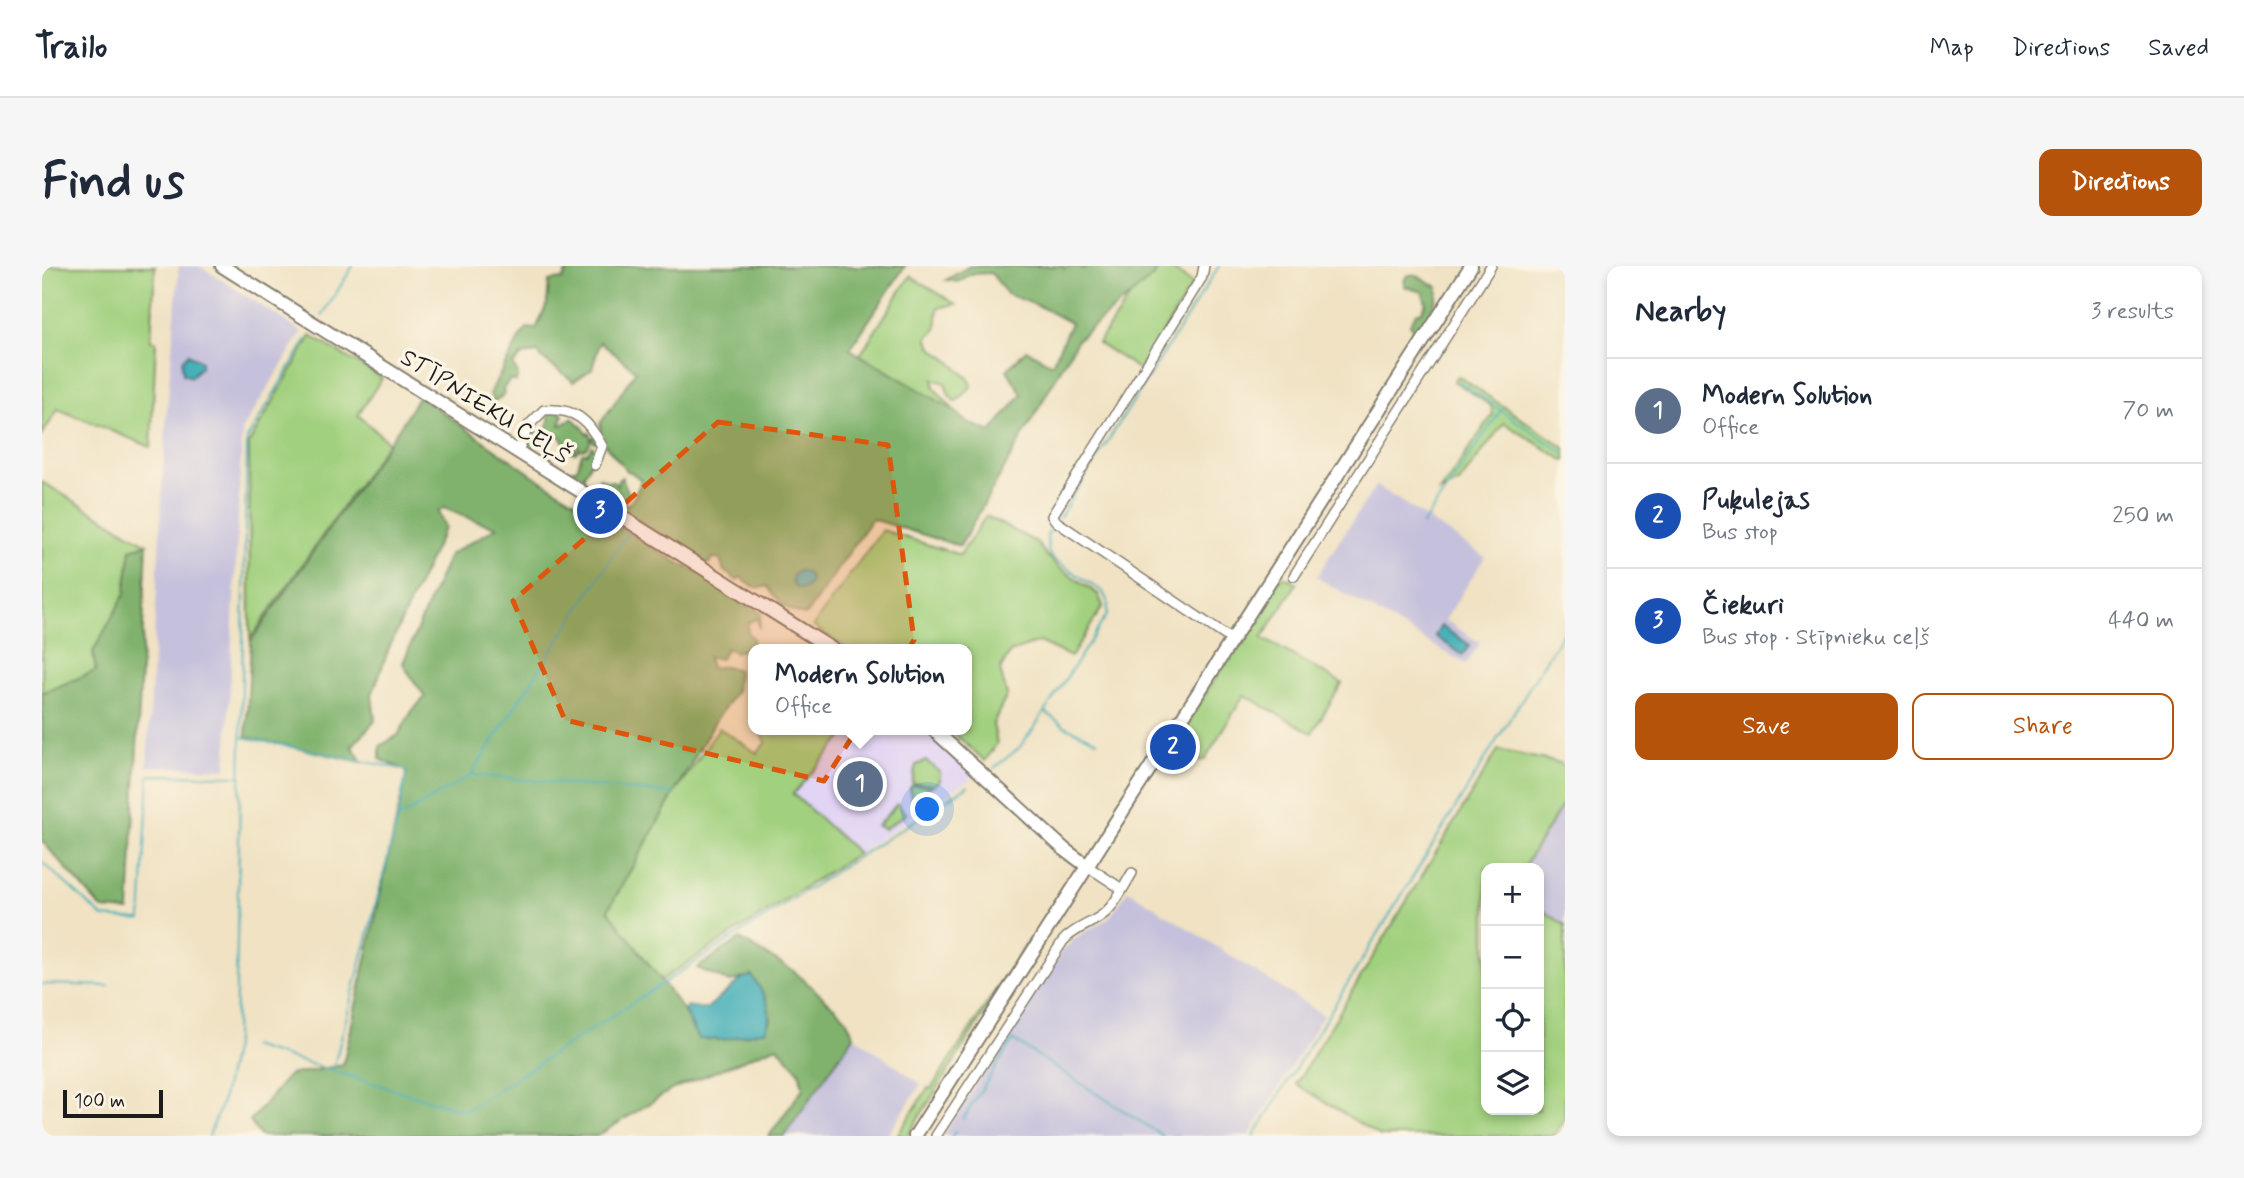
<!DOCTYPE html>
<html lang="en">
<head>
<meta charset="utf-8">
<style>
  body { margin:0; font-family:Mynerve,sans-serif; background:#f6f6f7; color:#1f2937 }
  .controls { position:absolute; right:21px; bottom:21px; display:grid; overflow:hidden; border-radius:14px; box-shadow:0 4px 10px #0003 }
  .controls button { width:63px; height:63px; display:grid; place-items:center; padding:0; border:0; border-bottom:2px solid #e0e1e3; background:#fff; color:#1f2937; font:35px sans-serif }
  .scale { position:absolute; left:21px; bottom:18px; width:100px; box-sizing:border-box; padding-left:7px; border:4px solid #1c1c1c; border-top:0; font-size:19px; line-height:24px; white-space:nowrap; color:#1c1c1c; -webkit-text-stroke:5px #fcf5e5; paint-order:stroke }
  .you { position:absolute; left:886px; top:544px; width:24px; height:24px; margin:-18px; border:5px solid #fff; border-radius:50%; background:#1a73e8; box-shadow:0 0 0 10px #1a73e833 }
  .badge { display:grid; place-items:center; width:46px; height:46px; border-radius:50%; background:#b45309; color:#fff; font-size:23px; font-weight:700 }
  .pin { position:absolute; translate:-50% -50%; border:4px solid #fff; box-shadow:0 2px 7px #0006 }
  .popup { position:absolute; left:706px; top:378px; width:224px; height:91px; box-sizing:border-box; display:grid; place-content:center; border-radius:14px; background:#fff; filter:drop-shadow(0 2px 5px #0005); font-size:23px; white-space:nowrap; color:#747a83 }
  .popup b { font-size:26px; color:#1f2937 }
  .popup::after { content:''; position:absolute; left:50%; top:100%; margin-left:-14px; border:14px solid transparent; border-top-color:#fff }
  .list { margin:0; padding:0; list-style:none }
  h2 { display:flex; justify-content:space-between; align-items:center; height:91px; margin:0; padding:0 28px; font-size:30px }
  h2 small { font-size:23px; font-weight:400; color:#747a83 }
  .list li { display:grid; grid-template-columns:46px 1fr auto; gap:21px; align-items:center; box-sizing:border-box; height:105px; padding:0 28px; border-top:2px solid #e0e1e3 }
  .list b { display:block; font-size:26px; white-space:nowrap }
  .list p { margin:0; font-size:23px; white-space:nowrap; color:#747a83 }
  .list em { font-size:23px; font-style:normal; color:#747a83 }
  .actions { display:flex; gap:14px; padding:21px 28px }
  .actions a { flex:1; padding:16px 0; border:2px solid #b45309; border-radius:14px; text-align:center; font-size:24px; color:#b45309 }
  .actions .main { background:#b45309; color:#fff }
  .icon { flex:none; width:38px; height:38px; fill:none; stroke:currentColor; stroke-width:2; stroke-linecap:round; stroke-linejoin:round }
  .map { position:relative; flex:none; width:1523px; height:870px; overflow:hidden; border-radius:14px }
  header { display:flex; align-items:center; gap:42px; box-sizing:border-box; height:98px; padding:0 35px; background:#fff; border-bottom:2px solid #e0e1e3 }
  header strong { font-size:33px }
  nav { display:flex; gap:38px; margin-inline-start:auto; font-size:24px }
  .intro { display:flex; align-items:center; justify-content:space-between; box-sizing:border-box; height:168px; padding:0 42px }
  h1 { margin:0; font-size:49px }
  .button { padding:18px 32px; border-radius:14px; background:#b45309; color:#fff; font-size:24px; font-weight:700 }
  main { display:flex; gap:42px; padding:0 42px }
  aside { flex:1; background:#fff; border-radius:14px; box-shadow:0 4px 10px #0003 }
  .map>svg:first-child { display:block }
</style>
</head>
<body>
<header>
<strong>Trailo</strong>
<nav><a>Map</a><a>Directions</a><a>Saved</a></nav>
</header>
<div class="intro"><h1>Find us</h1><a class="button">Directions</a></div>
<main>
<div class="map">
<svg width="1523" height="870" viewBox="0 0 1523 870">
  <rect width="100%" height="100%" fill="#fcf5e5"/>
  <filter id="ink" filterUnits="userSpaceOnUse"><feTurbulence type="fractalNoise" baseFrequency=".0143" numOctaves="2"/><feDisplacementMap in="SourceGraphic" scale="14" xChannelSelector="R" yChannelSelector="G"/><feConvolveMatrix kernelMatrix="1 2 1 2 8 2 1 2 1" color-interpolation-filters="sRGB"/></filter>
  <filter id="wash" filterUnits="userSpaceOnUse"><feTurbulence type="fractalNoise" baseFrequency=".00686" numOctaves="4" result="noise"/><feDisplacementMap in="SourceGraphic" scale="28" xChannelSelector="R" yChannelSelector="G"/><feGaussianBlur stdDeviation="1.57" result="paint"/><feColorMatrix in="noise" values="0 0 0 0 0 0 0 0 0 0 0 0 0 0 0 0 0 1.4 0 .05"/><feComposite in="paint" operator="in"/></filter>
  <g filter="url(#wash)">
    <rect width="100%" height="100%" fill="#f0e2c3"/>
    <path fill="#e1d4f4" d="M808 464H882L925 502 931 511 816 587 751 528Z"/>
    <path fill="#c5c0db" d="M137 0H158L260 66 200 164 184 503 105 500 125 142Z
      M1334 219 1443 291 1403 354 1438 377 1424 398 1274 311Z
      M1523 535V659L1497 642V602H1481Z
      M1086 624 1281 749 1207 870H901L1019 686 1035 671 1068 651Z
      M812 770 879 818 845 870H742Z"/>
    <path fill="#a1d07e" stroke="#5e764d" stroke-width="2" d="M0 0H113L109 75H114L109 181 16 143 0 169Z
      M1115 0H1125L1151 18 1098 104 1056 77 1090 28 1113 9Z
      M868 10 914 38 896 42 894 63 885 72 891 83 904 92 926 112 930 119 920 131 913 136 907 129 903 117 891 113 892 122 913 145 818 89Z
      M269 70 340 112 316 149 346 176 208 373 207 177Z
      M1416 110 1523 182V195L1462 157 1417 217 1398 226 1451 148 1449 140 1412 115Z
      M0 216 105 278 89 283 83 328 51 386 54 405 3 426 0 425Z
      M944 250 994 276 1004 289 1018 302 1056 328 1061 340 1029 391 997 376 968 386 958 404 965 429 951 458 955 477 943 495 908 464H925V383H805L771 360 840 264 918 289Z
      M1243 311 1255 317 1220 372 1300 417 1270 467 1202 429 1163 494 1126 496 1154 443 1236 313Z
      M677 462 715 487 724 476 720 470 723 464H807L751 528 816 587 619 714 566 644 632 528Z
      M1456 484 1518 497 1523 500V535L1481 602H1444V844H1497V642L1523 659V853L1512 870H1338L1254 818Z
      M884 495 898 506V515L892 519 870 517 874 499Z
      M871 519 888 520 889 521 869 534 868 521Z
      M855 538 864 548 842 563 835 560Z
      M986 675 988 676C945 740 907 806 865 870H855L886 822 889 823Z"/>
    <path fill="#80b26d" stroke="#4e6744" stroke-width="2" d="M527 0H863L808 83 913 145 925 156 949 166 980 128 965 104 984 84 1010 98 1029 57 997 40 965 28 949 7 929 8 916 16 904 14 928 0H1021L1022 3 1027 0H1038L1041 3 1043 0H1115L1113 9 1036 73 918 280 830 253 764 349C746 347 735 334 725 320 714 325 707 317 698 311L695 314 682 305 678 293 670 292 667 298 662 296 557 229 528 213 530 203H535L540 187H545L550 180 555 185 542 209V214L546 218 554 217 558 212 564 215H571L575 220 576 214 580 211 587 229 580 236 586 239 592 232 599 214 589 206 585 205 561 176H551L550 172 559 163 558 158 594 105 558 76 550 103 531 116C521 104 504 100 496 87L480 89 471 99 476 108 474 116 468 114 461 123 462 129 451 136 448 127 478 71 485 62 494 63 505 38 507 15 521 13Z
      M1367 9H1374L1396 21C1396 39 1384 54 1373 67L1368 58 1374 47 1380 45 1384 37 1381 26 1362 20 1363 12Z
      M377 130 495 212 637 297 662 309 719 347 717 362 715 352 706 357V367L711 372 710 384 706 391 698 384 693 386 684 382 679 393 666 391 669 402 684 400 696 404 694 425 672 457 566 644 642 745 651 765 681 774 724 764 729 751 701 712 688 716 655 702 698 673 753 706 803 751 812 770 742 870H727L761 822 757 805 735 780 631 823 555 870H218L208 855 247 809 301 799 365 505 338 493V480L356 469 370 445 383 431C376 419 367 410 361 397L407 289 455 261 431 254 402 242 396 246 403 261 347 382 330 429 333 455 310 480 320 496 204 471 209 375 359 159Z
      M511 145 519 146 521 150 518 159 522 158 530 152 541 162 545 168 548 167C549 177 548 183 537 184L535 176H529L535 185 534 187 529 186 517 169 510 171 509 167H503L502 165 507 158V149Z
      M490 162H496L499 173 491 179V187L481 181Z
      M105 278 87 645 60 643 0 575V425L3 426 54 405 51 386 83 328 89 283Z"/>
    <path fill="#3aabb6" stroke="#2b6469" stroke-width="2" d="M146 88 159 95V100L149 111 141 108 140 95Z
      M750 314a9 9 0 1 1 18 0a9 9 0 1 1-18 0Z
      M1399 360 1428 379 1421 389 1393 370Z
      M710 710C722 729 733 742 724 764L681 774 657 773 642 745 645 740 664 743 701 712Z"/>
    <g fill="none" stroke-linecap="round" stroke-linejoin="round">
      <path stroke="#3aabb6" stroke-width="2" d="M280 50 311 0
        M1417 116 1523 188
        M1017 252 1177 0
        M1380 259 1459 144
        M1003 446 1024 461 1056 475
        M200 471 365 504 356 552 291 804
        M952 502 977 482 992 462 1065 349 1066 337 1061 326 1010 292 1006 285 1005 269 1012 260
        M431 509 632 528
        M357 552 429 509 585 268
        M0 596 61 651 99 654 107 509 197 510
        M0 718 67 720
        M209 780 423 845 926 520
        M921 853 971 774 1121 870
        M167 870 180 836 193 775 205 173 264 74
        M910 870 913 866
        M1212 870 1523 363
        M1521 870 1523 867"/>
    </g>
  </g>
  <g filter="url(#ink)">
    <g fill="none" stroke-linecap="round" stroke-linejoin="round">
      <g stroke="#867f70" stroke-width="12">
        <path id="minor" d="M1162 0 1160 11 1010 250 1015 256 1190 374
          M476 185 487 159 502 144C534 142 546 154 560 180L553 199
          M1252 310 1449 0
          M1045 600 1080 623
          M894 870 1021 675C1033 661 1051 658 1064 646 1075 636 1082 620 1090 607"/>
      </g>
      <g stroke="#867f70" stroke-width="16">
        <path id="major" d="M180 0 790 383
          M892 464 1022 583 1045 600
          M873 870 1429 0"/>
      </g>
      <use href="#minor" stroke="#fff" stroke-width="9"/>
      <use href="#major" stroke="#fff" stroke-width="12"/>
    </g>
  </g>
  <path fill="#de560d" fill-opacity="0.2" stroke="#de560d" stroke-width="5" stroke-dasharray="14 9" stroke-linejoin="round" d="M676 156 846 179 872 374 782 515 523 454 471 335Z"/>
  <g text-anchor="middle" stroke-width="7" stroke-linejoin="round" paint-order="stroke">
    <g font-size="24" fill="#1c1c1c" stroke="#fcf5e5">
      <text transform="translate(444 140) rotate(32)" y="8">STĪPNIEKU CEĻŠ</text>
    </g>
  </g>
</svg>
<div class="controls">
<button>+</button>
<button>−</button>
<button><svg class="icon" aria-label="locate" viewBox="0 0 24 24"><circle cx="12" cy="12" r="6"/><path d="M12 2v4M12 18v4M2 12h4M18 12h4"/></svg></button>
<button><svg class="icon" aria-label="layers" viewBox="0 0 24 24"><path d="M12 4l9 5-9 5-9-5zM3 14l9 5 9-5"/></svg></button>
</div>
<div class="scale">100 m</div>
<div class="you"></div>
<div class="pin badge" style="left:818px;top:518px;background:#5c6f8a">1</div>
<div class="popup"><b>Modern Solution</b>Office</div>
<div class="pin badge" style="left:1131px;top:481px;background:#1a4fb4">2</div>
<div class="pin badge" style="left:558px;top:245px;background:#1a4fb4">3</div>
</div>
<aside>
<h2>Nearby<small>3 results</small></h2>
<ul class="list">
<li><span class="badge" style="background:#5c6f8a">1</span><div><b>Modern Solution</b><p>Office</p></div><em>70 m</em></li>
<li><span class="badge" style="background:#1a4fb4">2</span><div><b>Puķulejas</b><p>Bus stop</p></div><em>250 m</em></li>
<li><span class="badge" style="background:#1a4fb4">3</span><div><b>Čiekuri</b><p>Bus stop · Stīpnieku ceļš</p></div><em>440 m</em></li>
</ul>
<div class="actions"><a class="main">Save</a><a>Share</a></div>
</aside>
</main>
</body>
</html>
